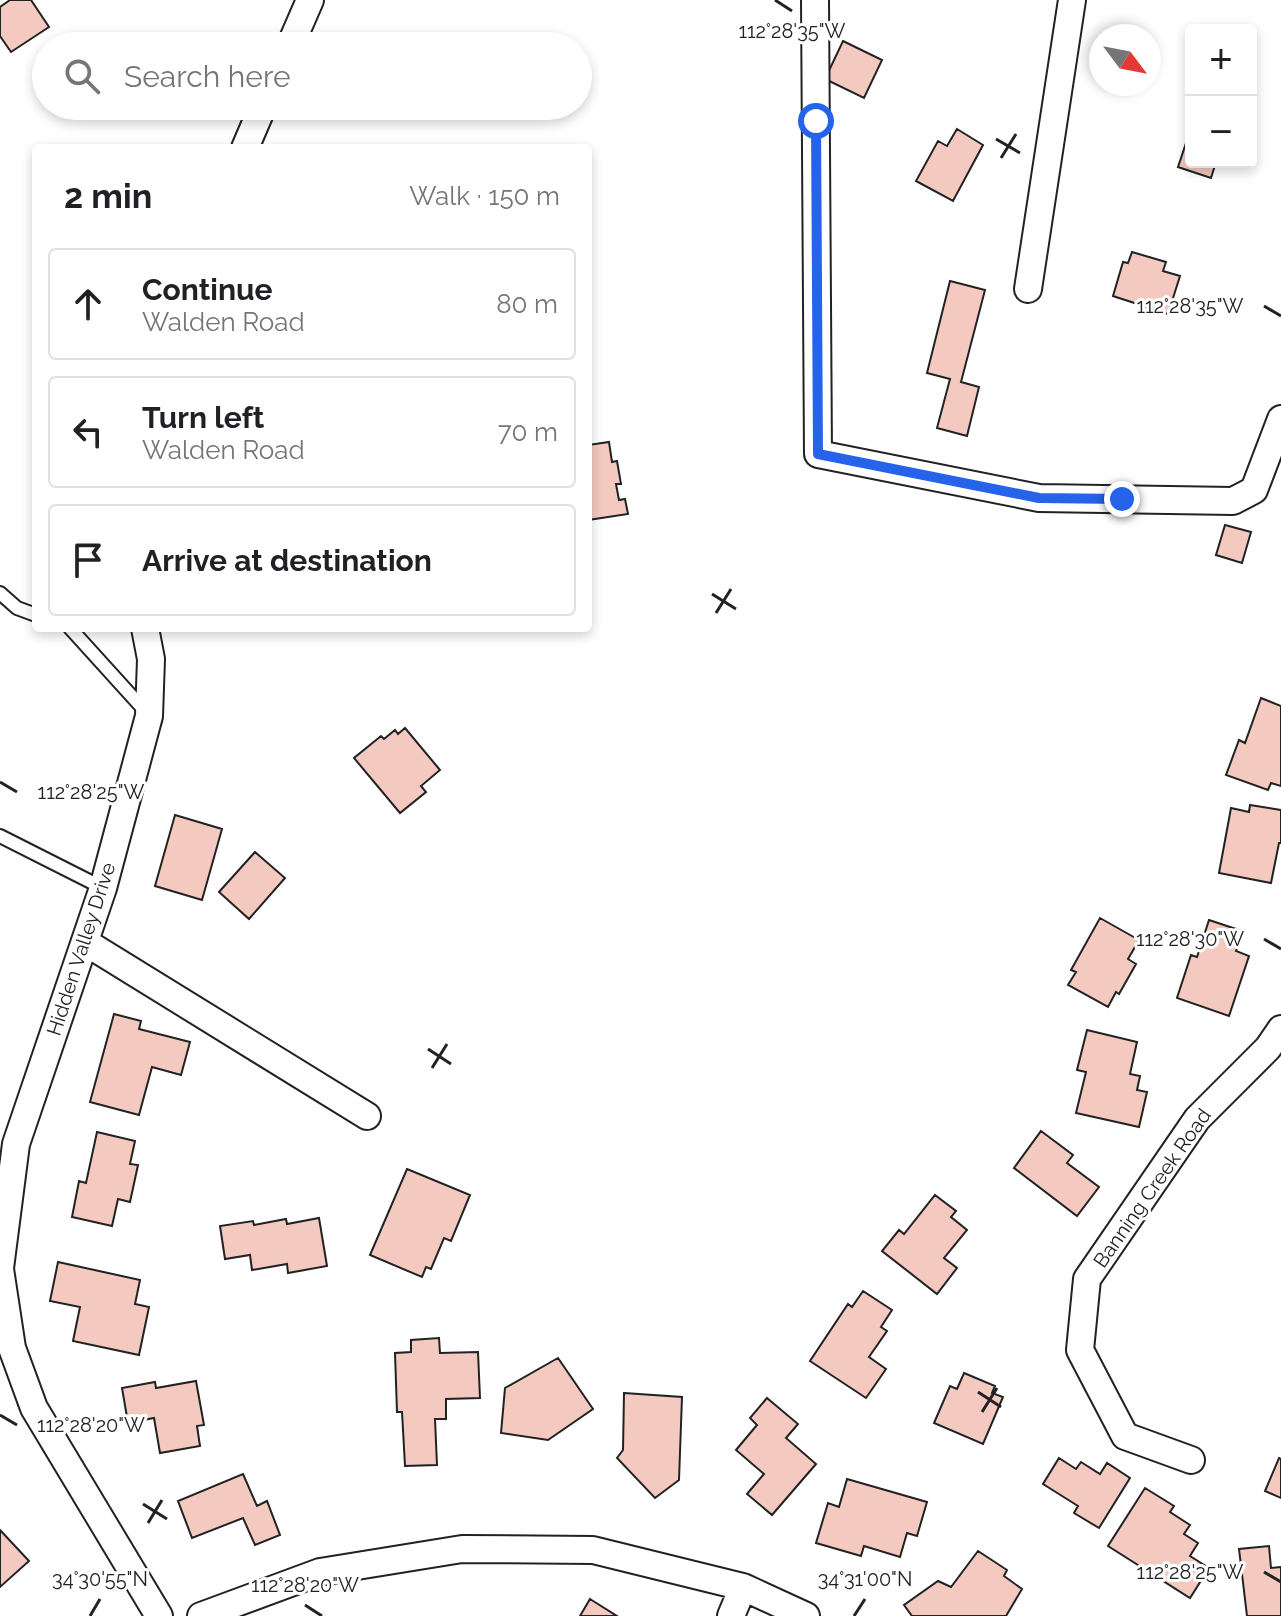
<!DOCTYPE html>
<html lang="en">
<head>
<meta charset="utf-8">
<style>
  body { margin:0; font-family:Raleway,sans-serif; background:#f2f2f2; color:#202124 }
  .controls { position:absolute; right:24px; top:24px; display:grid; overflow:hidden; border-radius:8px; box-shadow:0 4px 12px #0003 }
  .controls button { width:72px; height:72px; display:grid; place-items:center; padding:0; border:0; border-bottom:2px solid #e0e0e0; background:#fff; color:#202124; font:40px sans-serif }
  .compass { position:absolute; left:1089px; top:24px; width:72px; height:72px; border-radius:50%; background:#fff; box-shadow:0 4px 12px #0003; rotate:122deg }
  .stop { position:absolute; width:24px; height:24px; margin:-18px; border:6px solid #2563eb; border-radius:50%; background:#fff }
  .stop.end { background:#2563eb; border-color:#fff; box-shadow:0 2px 8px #0008 }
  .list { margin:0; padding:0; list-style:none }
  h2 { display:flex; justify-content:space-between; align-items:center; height:104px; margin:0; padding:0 32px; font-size:34px }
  h2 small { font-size:26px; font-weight:400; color:#757577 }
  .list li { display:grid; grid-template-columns:52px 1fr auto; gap:24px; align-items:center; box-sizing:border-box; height:112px; margin:0 16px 16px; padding:0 16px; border:2px solid #e0e0e0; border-radius:8px }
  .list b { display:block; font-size:30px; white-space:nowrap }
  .list p { margin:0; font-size:26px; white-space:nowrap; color:#757577 }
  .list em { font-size:26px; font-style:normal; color:#757577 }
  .icon { flex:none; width:44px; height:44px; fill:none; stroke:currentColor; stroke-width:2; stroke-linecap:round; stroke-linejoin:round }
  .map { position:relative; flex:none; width:1281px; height:1616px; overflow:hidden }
  .search { position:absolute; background:#fff; box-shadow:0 4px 12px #0003; left:32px; top:32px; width:560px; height:88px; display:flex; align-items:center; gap:20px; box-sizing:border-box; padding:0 28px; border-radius:44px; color:#757577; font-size:30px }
  .panel { position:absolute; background:#fff; box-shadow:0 4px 12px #0003; left:32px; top:144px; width:560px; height:488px; border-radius:8px }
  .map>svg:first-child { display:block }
</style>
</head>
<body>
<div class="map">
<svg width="1281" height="1616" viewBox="0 0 1281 1616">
  <rect width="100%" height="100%" fill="#fff"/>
  <path fill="#f3c9c0" stroke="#222" stroke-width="2" d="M10 0H31L49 27 11 52 0 36V7Z
    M843 41 882 60 864 98 825 79Z
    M957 129 983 145 953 201 916 181 938 141 947 146Z
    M1189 134 1191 135V162H1216L1211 178 1178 167Z
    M1132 252 1166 262 1163 271 1180 276 1168 314 1113 296 1123 262 1128 263Z
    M950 281 985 290 961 382 979 387 967 436 937 428 950 379 927 373Z
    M609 442 612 462 617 461 621 484H616L619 500 625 499 628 514 588 520V445Z
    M1225 525 1251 532 1242 563 1216 555Z
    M1261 698 1281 706V786L1271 783 1268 790 1226 775 1239 740 1245 743Z
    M405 728 440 770 421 786 426 792 400 813 354 758 381 736 384 739 395 730 398 734Z
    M1250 805 1281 810V843H1279L1271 883 1219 873 1231 808 1249 812Z
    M175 815 222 829 202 900 155 886Z
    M255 852 285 878 249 919 219 892Z
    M1100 918 1139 940 1128 959 1136 964 1119 994 1116 992 1108 1007 1068 985 1076 972 1071 970Z
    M1209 920 1242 931 1236 951 1249 956 1229 1016 1177 998 1191 955 1197 957Z
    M114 1014 141 1021 139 1029 190 1042 181 1075 152 1067 139 1115 90 1102Z
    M1087 1030 1137 1042 1130 1074 1140 1076 1137 1090 1147 1092 1139 1127 1076 1113 1086 1072 1077 1070Z
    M1041 1131 1073 1155 1067 1163 1099 1187 1077 1216 1014 1168Z
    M97 1132 135 1141 130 1164 138 1165 130 1202 118 1199 112 1226 72 1217 79 1181 86 1183Z
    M407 1169 470 1195 451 1241 444 1238 431 1269 426 1267 422 1277 370 1255Z
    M935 1195 956 1211 951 1217 967 1230 944 1258 957 1268 937 1294 882 1251 899 1230 904 1234Z
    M319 1218 327 1266 288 1273 287 1264 252 1270 250 1255 225 1259 220 1226 253 1221 254 1225 286 1219 287 1224Z
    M58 1262 140 1280 135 1304 149 1307 139 1355 73 1341 80 1307 50 1301Z
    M863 1291 892 1310 881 1327 887 1331 869 1357 886 1369 866 1398 810 1361 848 1304 852 1307Z
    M439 1338 440 1353 478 1352 480 1398 446 1399V1419H435L437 1465 405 1466 402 1412H397L395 1353 411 1352V1340Z
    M558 1358 593 1409 548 1440 501 1433 505 1388Z
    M964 1373 995 1386 992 1393 1003 1397 983 1444 934 1423 950 1386 957 1389Z
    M196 1381 204 1425 197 1426 200 1446 160 1453 154 1418 128 1423 122 1388 155 1382 156 1388Z
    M624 1393 682 1397 679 1480 655 1498 617 1458 623 1450Z
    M767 1398 798 1424 786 1438 816 1464 772 1515 747 1494 764 1474 736 1450 757 1425 750 1418Z
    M1059 1458 1076 1469 1081 1462 1100 1474 1107 1463 1130 1478 1099 1528 1074 1513 1078 1506 1043 1484Z
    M1279 1458 1281 1459V1498L1265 1491Z
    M243 1474 257 1506 267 1501 280 1535 255 1545 243 1518 192 1538 178 1501Z
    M847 1479 927 1502 917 1536 907 1533 900 1557 864 1546 861 1556 816 1543 828 1503 839 1507Z
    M1145 1488 1174 1506 1170 1512 1190 1525 1184 1534 1198 1543 1190 1556 1209 1568 1190 1598 1108 1546Z
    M0 1530 29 1561 0 1587Z
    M1269 1546 1271 1568 1281 1567V1616H1247L1239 1549Z
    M978 1551 1007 1570 1004 1576 1022 1589 1006 1616H912L904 1605 938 1581 951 1587Z
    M590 1599 617 1616H580Z"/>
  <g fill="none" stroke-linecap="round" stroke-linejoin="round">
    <g stroke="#222" stroke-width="16">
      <path id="lane" d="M0 593 17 608 36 615
        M70 628 147 713
        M0 836 103 888"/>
    </g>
    <g stroke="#222" stroke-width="30">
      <path id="street" d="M815 0 818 454 1039 498 1233 501 1254 490 1281 419
        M290 46 310 0
        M245 148 263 106
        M1028 289 1072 0
        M85 942 367 1116
        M0 1268 16 1144 103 888 149 716 151 659 145 628
        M0 1269 12 1348 34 1408 159 1616
        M1191 1460 1125 1436 1080 1350 1087 1279 1197 1119 1268 1048 1281 1029
        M201 1616 320 1572 462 1549 593 1550 743 1587 806 1616
        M731 1616 743 1587"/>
    </g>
    <use href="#lane" stroke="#fff" stroke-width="12"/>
    <use href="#street" stroke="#fff" stroke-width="26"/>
  </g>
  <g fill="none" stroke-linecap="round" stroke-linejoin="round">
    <path stroke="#2563eb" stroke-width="10" d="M816 121 818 454 1039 498 1122 499"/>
  </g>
  <path fill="none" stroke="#222" stroke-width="3" d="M775 0 792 11M996 139 1020 153M1001 158 1016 134M1264 306 1281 316M712 594 736 609M716 613 731 589M0 782 17 792M1264 939 1281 949M428 1049 451 1064M432 1068 447 1044M978 1392 1001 1407M982 1412 997 1388M0 1415 17 1425M143 1504 167 1519M148 1523 162 1500M1264 1572 1281 1582M305 1605 322 1616M90 1616 100 1599M854 1616 865 1599"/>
  <g text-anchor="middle" stroke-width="6" stroke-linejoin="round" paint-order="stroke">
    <g font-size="20" fill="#222" stroke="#fff">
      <text transform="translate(81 949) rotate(-72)" y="7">Hidden Valley Drive</text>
      <text transform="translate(1152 1188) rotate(-55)" y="7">Banning Creek Road</text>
    </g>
  </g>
  <g font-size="20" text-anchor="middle" fill="#222" stroke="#fff" stroke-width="6" stroke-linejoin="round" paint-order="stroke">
    <text x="792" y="38">112°28'35"W</text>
    <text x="1190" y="313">112°28'35"W</text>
    <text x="91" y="799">112°28'25"W</text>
    <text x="1190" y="946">112°28'30"W</text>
    <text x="91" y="1432">112°28'20"W</text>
    <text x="1190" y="1579">112°28'25"W</text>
    <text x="100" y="1586">34°30'55"N</text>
    <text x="865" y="1586">34°31'00"N</text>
    <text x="305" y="1592">112°28'20"W</text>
  </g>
</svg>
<div class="controls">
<button>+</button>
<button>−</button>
</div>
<svg class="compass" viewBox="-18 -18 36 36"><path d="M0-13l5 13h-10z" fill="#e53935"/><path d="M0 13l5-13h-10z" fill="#757577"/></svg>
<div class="stop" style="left:816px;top:121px"></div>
<div class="stop end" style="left:1122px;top:499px"></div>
<div class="search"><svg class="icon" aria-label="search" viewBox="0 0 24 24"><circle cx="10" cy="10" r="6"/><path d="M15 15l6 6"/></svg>Search here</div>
<section class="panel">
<h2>2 min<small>Walk · 150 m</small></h2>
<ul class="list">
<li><svg class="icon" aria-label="ahead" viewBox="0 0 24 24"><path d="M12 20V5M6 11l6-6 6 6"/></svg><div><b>Continue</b><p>Walden Road</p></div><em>80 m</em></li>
<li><svg class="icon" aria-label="left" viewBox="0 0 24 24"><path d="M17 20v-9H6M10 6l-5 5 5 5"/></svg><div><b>Turn left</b><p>Walden Road</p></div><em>70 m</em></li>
<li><svg class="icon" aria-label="arrive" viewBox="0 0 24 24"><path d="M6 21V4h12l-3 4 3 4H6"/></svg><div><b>Arrive at destination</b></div></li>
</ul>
</section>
</div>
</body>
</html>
